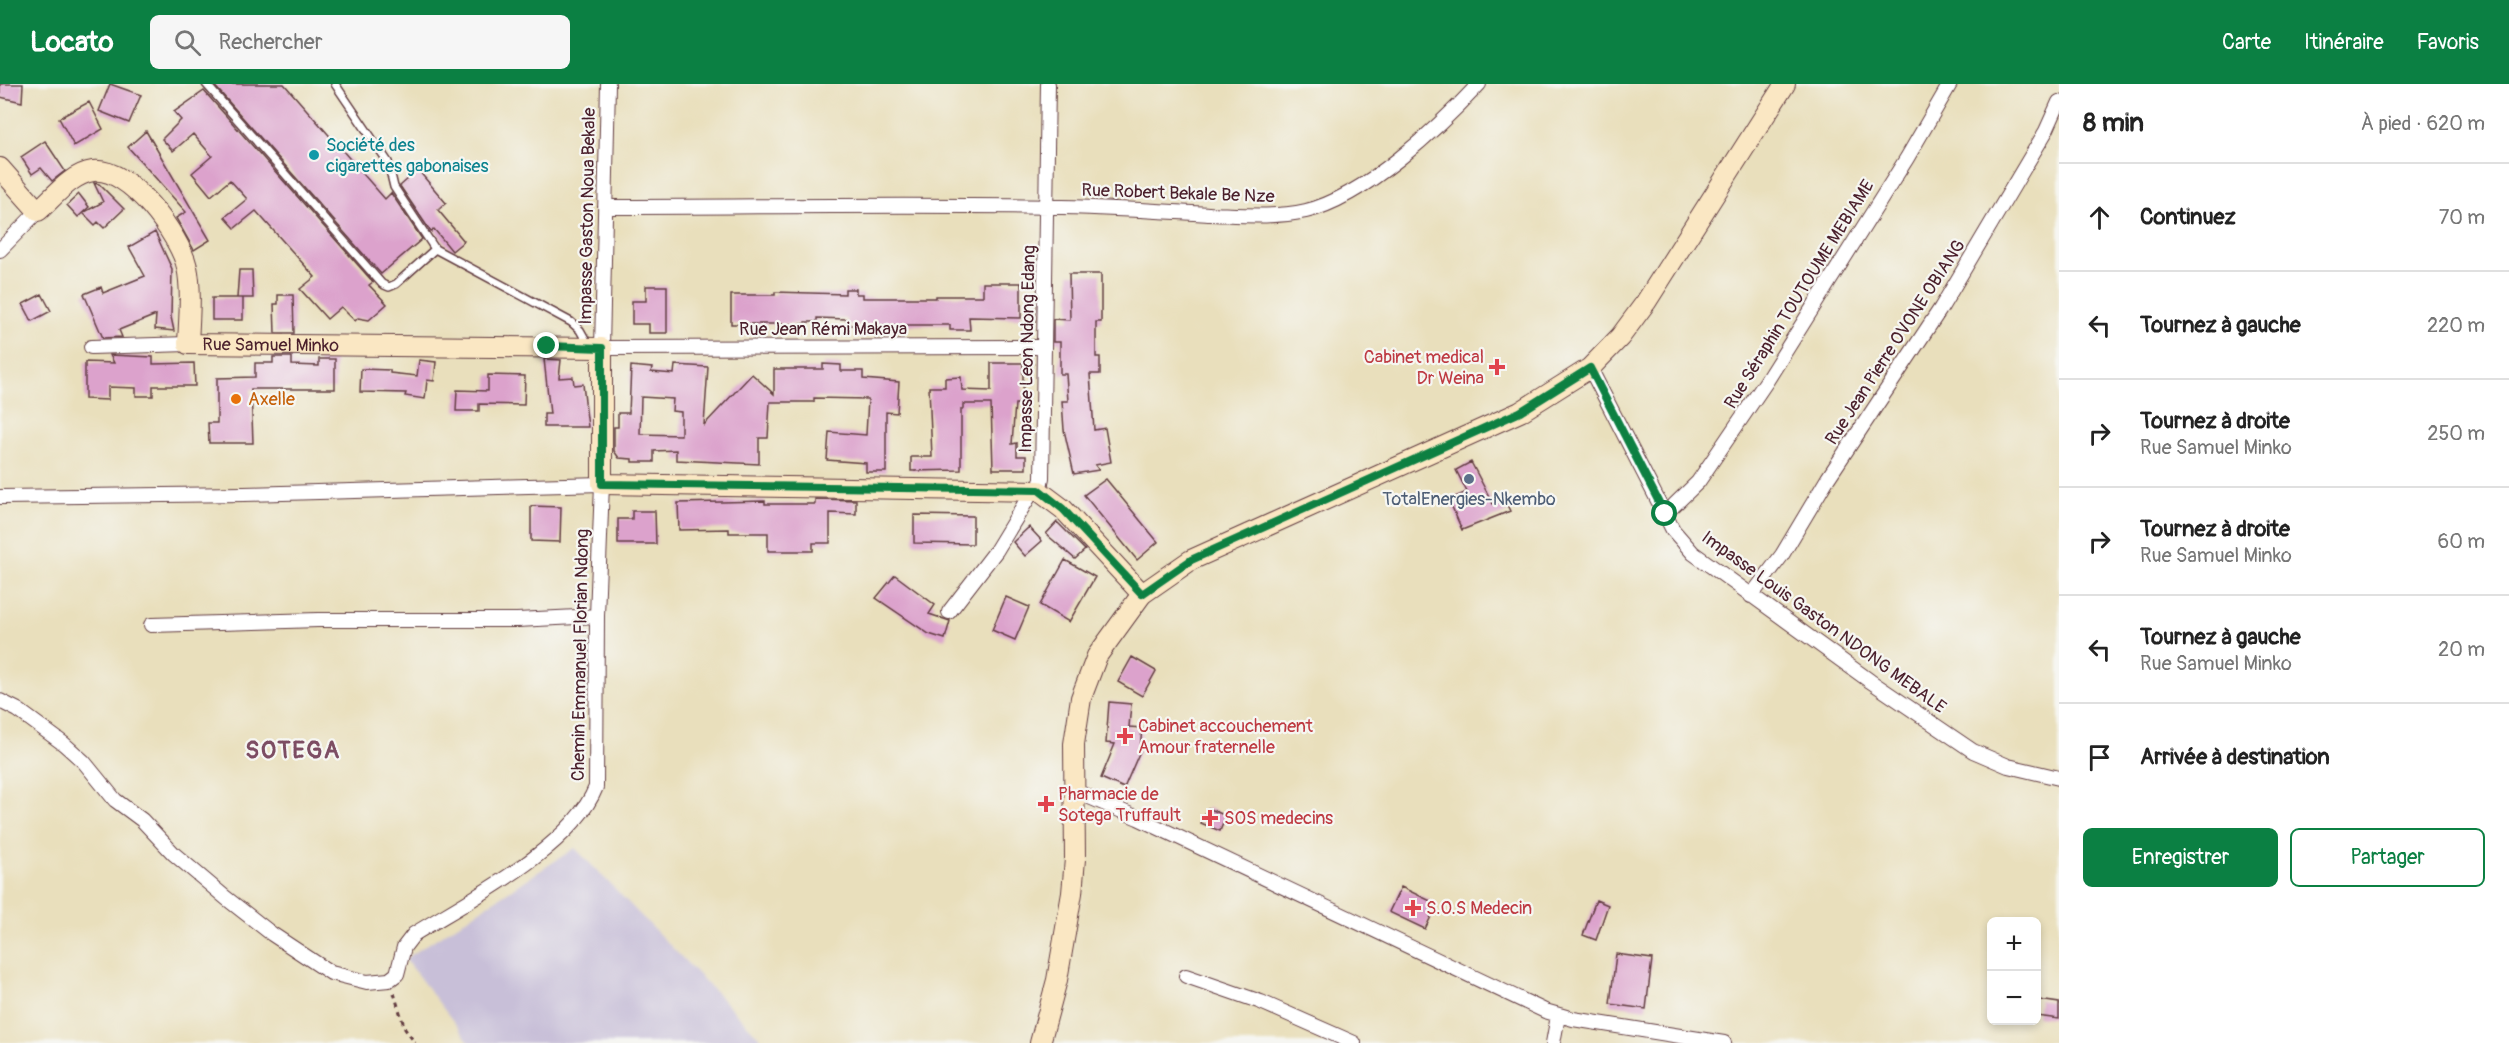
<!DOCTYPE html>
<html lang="fr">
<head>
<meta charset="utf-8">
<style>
  body { margin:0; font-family:Pangolin,sans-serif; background:#f6f6f6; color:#222 }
  .controls { position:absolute; right:18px; bottom:18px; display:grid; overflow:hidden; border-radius:9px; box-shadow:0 3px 9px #0003 }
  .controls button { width:54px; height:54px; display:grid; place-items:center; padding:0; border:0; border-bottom:2px solid #e0e0e0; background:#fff; color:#222; font:30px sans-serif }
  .stop { position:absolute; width:18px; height:18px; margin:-14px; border:4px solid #0b8043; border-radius:50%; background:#fff }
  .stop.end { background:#0b8043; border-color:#fff; box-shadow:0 2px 6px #0008 }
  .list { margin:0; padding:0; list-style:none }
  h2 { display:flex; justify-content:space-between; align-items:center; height:78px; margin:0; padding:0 24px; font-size:26px }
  h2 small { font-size:20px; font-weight:400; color:#767676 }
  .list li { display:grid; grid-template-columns:39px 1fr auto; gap:18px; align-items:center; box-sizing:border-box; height:108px; padding:0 24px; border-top:2px solid #e0e0e0 }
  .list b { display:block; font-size:22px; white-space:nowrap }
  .list p { margin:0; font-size:20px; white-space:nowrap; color:#767676 }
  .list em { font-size:20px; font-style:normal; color:#767676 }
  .actions { display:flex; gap:12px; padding:18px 24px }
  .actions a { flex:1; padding:14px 0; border:2px solid #0b8043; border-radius:9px; text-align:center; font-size:21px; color:#0b8043 }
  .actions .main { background:#0b8043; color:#fff }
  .icon { flex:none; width:33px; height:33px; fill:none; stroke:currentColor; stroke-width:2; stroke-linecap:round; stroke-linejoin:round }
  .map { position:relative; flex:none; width:2059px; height:959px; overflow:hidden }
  header { display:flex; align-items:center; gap:36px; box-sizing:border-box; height:84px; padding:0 30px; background:#0b8043; color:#fff }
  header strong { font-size:28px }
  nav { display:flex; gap:33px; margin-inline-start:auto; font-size:21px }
  .search { width:420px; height:54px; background:#f6f6f6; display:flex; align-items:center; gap:15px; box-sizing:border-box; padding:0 21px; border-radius:9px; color:#767676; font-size:22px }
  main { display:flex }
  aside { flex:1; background:#fff }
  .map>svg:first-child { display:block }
</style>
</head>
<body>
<header>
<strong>Locato</strong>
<div class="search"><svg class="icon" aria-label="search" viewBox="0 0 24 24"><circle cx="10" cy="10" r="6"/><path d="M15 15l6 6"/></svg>Rechercher</div>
<nav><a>Carte</a><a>Itinéraire</a><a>Favoris</a></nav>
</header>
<main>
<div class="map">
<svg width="2059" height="959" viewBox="0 0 2059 959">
  <rect width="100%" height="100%" fill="#f6f6f2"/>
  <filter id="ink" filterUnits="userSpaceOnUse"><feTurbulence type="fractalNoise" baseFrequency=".0167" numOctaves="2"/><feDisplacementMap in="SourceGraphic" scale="12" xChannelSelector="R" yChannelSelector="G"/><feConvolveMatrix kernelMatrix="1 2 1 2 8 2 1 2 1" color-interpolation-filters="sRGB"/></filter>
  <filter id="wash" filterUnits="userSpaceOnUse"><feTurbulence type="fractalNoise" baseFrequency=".008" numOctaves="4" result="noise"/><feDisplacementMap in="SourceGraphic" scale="24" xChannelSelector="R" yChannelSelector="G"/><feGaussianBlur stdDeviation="1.35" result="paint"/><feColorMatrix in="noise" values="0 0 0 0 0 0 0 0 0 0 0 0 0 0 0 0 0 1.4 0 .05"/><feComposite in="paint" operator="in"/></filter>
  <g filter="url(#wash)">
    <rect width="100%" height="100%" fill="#e9dfbc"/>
    <path fill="#c8bfd8" d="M575 764 765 959H470L405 875Z"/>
    <g id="blocks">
      <path fill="#dca2cc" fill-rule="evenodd" d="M0 0H23L22 18 0 13Z
        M110 0 141 11 129 39 99 27Z
        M213 0H284L385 115 391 109 422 155 381 190Z
        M204 7 373 198 369 201 387 220 369 236 358 234 355 237 341 223 327 235 300 205 315 193 256 127 235 144 225 133 247 115 230 96 211 112 192 89 212 72 193 50 173 67 162 55 181 36 174 28Z
        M89 18 103 45 74 62 59 34Z
        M146 47 210 156 194 166 176 134 186 128 128 63Z
        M45 57 65 87 52 97 41 84 32 90 21 73Z
        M418 86 446 119 438 126 464 157 452 167 434 145 431 148 400 102Z
        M94 99 99 100 124 125 104 144 98 138 95 141 83 129 103 118Z
        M79 110 89 123 78 133 67 121Z
        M155 148 172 185 171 233 174 247 155 245 156 231 119 246 122 253 103 254 84 210 101 203 103 209 145 192 129 163Z
        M239 186H252L253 214H237Z
        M1069 190H1101V238H1096V273H1100V290H1090L1094 346 1105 344 1111 378 1095 381 1099 386 1074 390 1064 346 1062 317H1068L1066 290H1060V258H1053V235L1070 236Z
        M983 199H1021V234L969 233 970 246H950V241H847V235L817 234V238H805V240H731V211H775V208L845 210V205H856V210H863V214H936V212H983Z
        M646 202H667V249H649V240H632V217H646Z
        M42 210 51 227 32 237 23 220Z
        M278 211H293L294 249H275L274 220H278Z
        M212 214H243V236H212Z
        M110 271 153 273V280L194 279 195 302H153V312H136V304L108 303V316L85 315V278L114 279Z
        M273 273H292V281L319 282V275H335V305H251L253 359H209L208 339H217V294L255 293V279H273Z
        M544 275 561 276 559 294 573 293 574 301 583 300 588 343H544V330H550Z
        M419 276 436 278 434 297 427 296 425 315 405 312 406 309 360 308 361 285 390 286V289L417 292Z
        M991 279H1023V320H1015L1012 360 1017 359V372H1026V385H993L991 320H963V325H961V386L911 387V373H932L929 303H945V294L961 293 962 306 991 307Z
        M823 280 841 281V287H863V295L899 298 897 329 886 328V388H866V379L827 376 829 348 866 351 868 315 814 314V318H770L768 354H759V380L676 376V366L654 367V378H632V375L619 374 614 367V343H618V329H629L631 282 652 284 651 288 674 290 675 281 708 283 704 341 752 290 774 310V285H823ZM641 313 673 315 672 327 681 328V351L640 350Z
        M488 291 525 292 524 321 479 320V327H456L457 306 488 307Z
        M1471 378 1493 420 1504 415 1510 427 1462 446 1449 416 1467 408 1456 386Z
        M1106 395 1158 458 1137 476 1084 411Z
        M815 415 856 416V430L830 429V459H813V467H768V449H729V445L679 446 678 419 765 417V420H815Z
        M531 422 561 423 560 458 531 457Z
        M632 427H655L656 460H618V435H632Z
        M914 431 973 432V460L914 459Z
        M1057 438 1085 466 1075 475 1046 450Z
        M1029 443 1042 457 1025 472 1013 458Z
        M1065 476 1095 493 1069 538 1040 521Z
        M895 491 935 521 929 530 950 537 945 555 929 550 876 514Z
        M1006 513 1029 523 1015 556 992 546Z
        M1132 573 1156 587 1142 612 1118 598Z
        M1109 618 1131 620 1129 643 1142 644 1140 667 1124 704 1101 694 1115 660 1106 659Z
        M1208 724 1226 732 1220 747 1201 739Z
        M1401 803 1437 820 1425 845 1389 828Z
        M1596 816 1608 821 1596 856 1583 851Z
        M1616 870 1652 875 1646 925 1610 920Z
        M2039 916 2059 919V935L2037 932Z"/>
    </g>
  </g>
  <g filter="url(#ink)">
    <use href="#blocks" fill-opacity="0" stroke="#623c41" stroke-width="1.5"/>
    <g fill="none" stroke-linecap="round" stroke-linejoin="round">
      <g stroke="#623c41" stroke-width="10">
        <path id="lane" d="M206 0 382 200 389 203 396 200 435 165 571 238 580 246 589 262
          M335 0 388 78 394 103 435 165"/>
      </g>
      <g stroke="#623c41" stroke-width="16">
        <path id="street" d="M608 0 602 264 1044 263
          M605 123C757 123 910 120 1062 123 1111 124 1160 127 1210 130 1241 131 1275 134 1306 127 1365 113 1439 43 1479 0
          M0 166 38 127
          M91 263 188 260
          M1590 284 1673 446 1693 469 1870 597 1973 667 2008 682 2059 694
          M1039 407 1042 394 1048 0
          M0 413 244 410 602 400 597 532 596 703C572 764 469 816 414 850L404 863 397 890 389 896 367 898 331 889 272 850 226 814 174 770 142 736 115 716 84 678 64 660 18 626 0 617
          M1665 430 1698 398 1766 298 1907 74 1950 0
          M1751 512 1782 471 1828 394 1941 224 2046 47 2059 18
          M949 528 996 467 1033 406
          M151 541 318 536H517L597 532
          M1073 706 1138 734 1545 927 1573 935 1724 959
          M1186 892 1261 918 1354 959
          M1553 959 1558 932"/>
      </g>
      <g stroke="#623c41" stroke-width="22">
        <g id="secondary">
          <path id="s1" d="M0 84 38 127C54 113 71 90 93 87 129 82 180 152 187 183 192 207 189 235 188 260L602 264V400L1039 407 1063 425 1142 510"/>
          <path d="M1040 959 1057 896 1072 809 1075 775 1074 660 1081 614 1097 572 1142 510 1191 476 1520 328 1590 284 1620 253 1646 218 1785 0"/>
        </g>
      </g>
      <path stroke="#623c41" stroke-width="3" stroke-dasharray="4.5 4.5" stroke-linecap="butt" d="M394 909 405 945 415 959"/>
      <use href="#lane" stroke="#fff" stroke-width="7"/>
      <use href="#street" stroke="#fff" stroke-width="14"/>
      <use href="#secondary" stroke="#fae7c3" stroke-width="20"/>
    </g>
  </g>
  <g fill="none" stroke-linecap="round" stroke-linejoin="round" filter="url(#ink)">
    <path stroke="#0b8043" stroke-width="8" d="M547 262 602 264V400L1039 406 1063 425 1142 510 1191 476 1520 328 1590 284 1665 430"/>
  </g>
  <circle fill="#0f9aa8" stroke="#f6f6f2" stroke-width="2" cx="314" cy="71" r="6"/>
  <g fill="#e0444e" stroke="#f6f6f2" stroke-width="2">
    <path d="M1494 274h6v6h6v6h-6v6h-6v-6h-6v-6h6z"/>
    <path d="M1122 643h6v6h6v6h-6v6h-6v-6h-6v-6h6z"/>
    <path d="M1043 711h6v6h6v6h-6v6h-6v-6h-6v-6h6z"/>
    <path d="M1207 725h6v6h6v6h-6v6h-6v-6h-6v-6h6z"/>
    <path d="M1410 815h6v6h6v6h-6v6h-6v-6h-6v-6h6z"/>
  </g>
  <circle fill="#e8710a" stroke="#f6f6f2" stroke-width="2" cx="236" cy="315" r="6"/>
  <circle fill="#5c6f8a" stroke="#f6f6f2" stroke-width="2" cx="1469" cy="395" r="6"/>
  <g text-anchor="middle" stroke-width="4.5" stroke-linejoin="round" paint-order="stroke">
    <g font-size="18" fill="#0d838f" stroke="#f6f6f2" text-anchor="start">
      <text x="326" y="67">Société des<tspan x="326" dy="21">cigarettes gabonaises</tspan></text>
    </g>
    <g font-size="18" fill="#4a1f2b" stroke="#f6f6f2">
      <text transform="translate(1178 109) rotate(2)" y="6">Rue Robert Bekale Be Nze</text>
      <text transform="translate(587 132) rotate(-89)" y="6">Impasse Gaston Noua Bekale</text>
      <text transform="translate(1799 210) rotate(-58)" y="6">Rue Séraphin TOUTOUME MEBIAME</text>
      <text x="823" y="251">Rue Jean Rémi Makaya</text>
      <text transform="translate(1895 258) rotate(-57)" y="6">Rue Jean Pierre OVONE OBIANG</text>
      <text dy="6" stroke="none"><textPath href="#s1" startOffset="428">Rue Samuel Minko</textPath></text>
      <text transform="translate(1027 265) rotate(-89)" y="6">Impasse Leon Ndong Edang</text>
      <text transform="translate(1824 538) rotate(36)" y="6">Impasse Louis Gaston NDONG MEBALE</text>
      <text transform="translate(580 571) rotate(-89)" y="6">Chemin Emmanuel Florian Ndong</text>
    </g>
    <g font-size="18" fill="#be3a42" stroke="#f6f6f2" text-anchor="start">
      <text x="1484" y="279" text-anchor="end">Cabinet medical<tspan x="1484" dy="21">Dr Weina</tspan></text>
      <text x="1138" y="648">Cabinet accouchement<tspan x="1138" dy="21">Amour fraternelle</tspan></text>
      <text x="1058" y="716">Pharmacie de<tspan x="1058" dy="21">Sotega Truffault</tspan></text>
      <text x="1224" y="740">SOS medecins</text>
      <text x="1426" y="830">S.O.S Medecin</text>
    </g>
    <g font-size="18" fill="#c56008" stroke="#f6f6f2" text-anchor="start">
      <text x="248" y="321">Axelle</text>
    </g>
    <g font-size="18" fill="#4e5e75" stroke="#f6f6f2">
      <text x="1469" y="421">TotalEnergies-Nkembo</text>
    </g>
    <g font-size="24" font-weight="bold" letter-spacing="1.5" fill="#7d4d63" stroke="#f6f6f2">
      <text x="293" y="674">SOTEGA</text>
    </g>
  </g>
</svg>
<div class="controls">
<button>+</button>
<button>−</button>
</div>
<div class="stop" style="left:1665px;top:430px"></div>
<div class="stop end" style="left:547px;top:262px"></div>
</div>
<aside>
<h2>8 min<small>À pied · 620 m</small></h2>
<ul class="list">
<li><svg class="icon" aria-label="ahead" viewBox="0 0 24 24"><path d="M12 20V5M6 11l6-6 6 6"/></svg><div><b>Continuez</b></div><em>70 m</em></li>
<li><svg class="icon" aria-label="left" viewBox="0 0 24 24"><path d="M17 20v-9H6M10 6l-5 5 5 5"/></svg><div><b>Tournez à gauche</b></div><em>220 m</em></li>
<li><svg class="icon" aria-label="right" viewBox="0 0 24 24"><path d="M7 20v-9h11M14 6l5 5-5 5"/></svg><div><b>Tournez à droite</b><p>Rue Samuel Minko</p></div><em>250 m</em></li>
<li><svg class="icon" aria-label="right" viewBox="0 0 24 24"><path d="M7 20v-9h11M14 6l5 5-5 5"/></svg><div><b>Tournez à droite</b><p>Rue Samuel Minko</p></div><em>60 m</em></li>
<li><svg class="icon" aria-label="left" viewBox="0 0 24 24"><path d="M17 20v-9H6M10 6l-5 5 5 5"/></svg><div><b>Tournez à gauche</b><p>Rue Samuel Minko</p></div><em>20 m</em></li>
<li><svg class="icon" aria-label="arrive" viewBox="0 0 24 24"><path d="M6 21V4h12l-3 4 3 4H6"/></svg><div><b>Arrivée à destination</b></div></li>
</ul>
<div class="actions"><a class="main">Enregistrer</a><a>Partager</a></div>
</aside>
</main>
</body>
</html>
